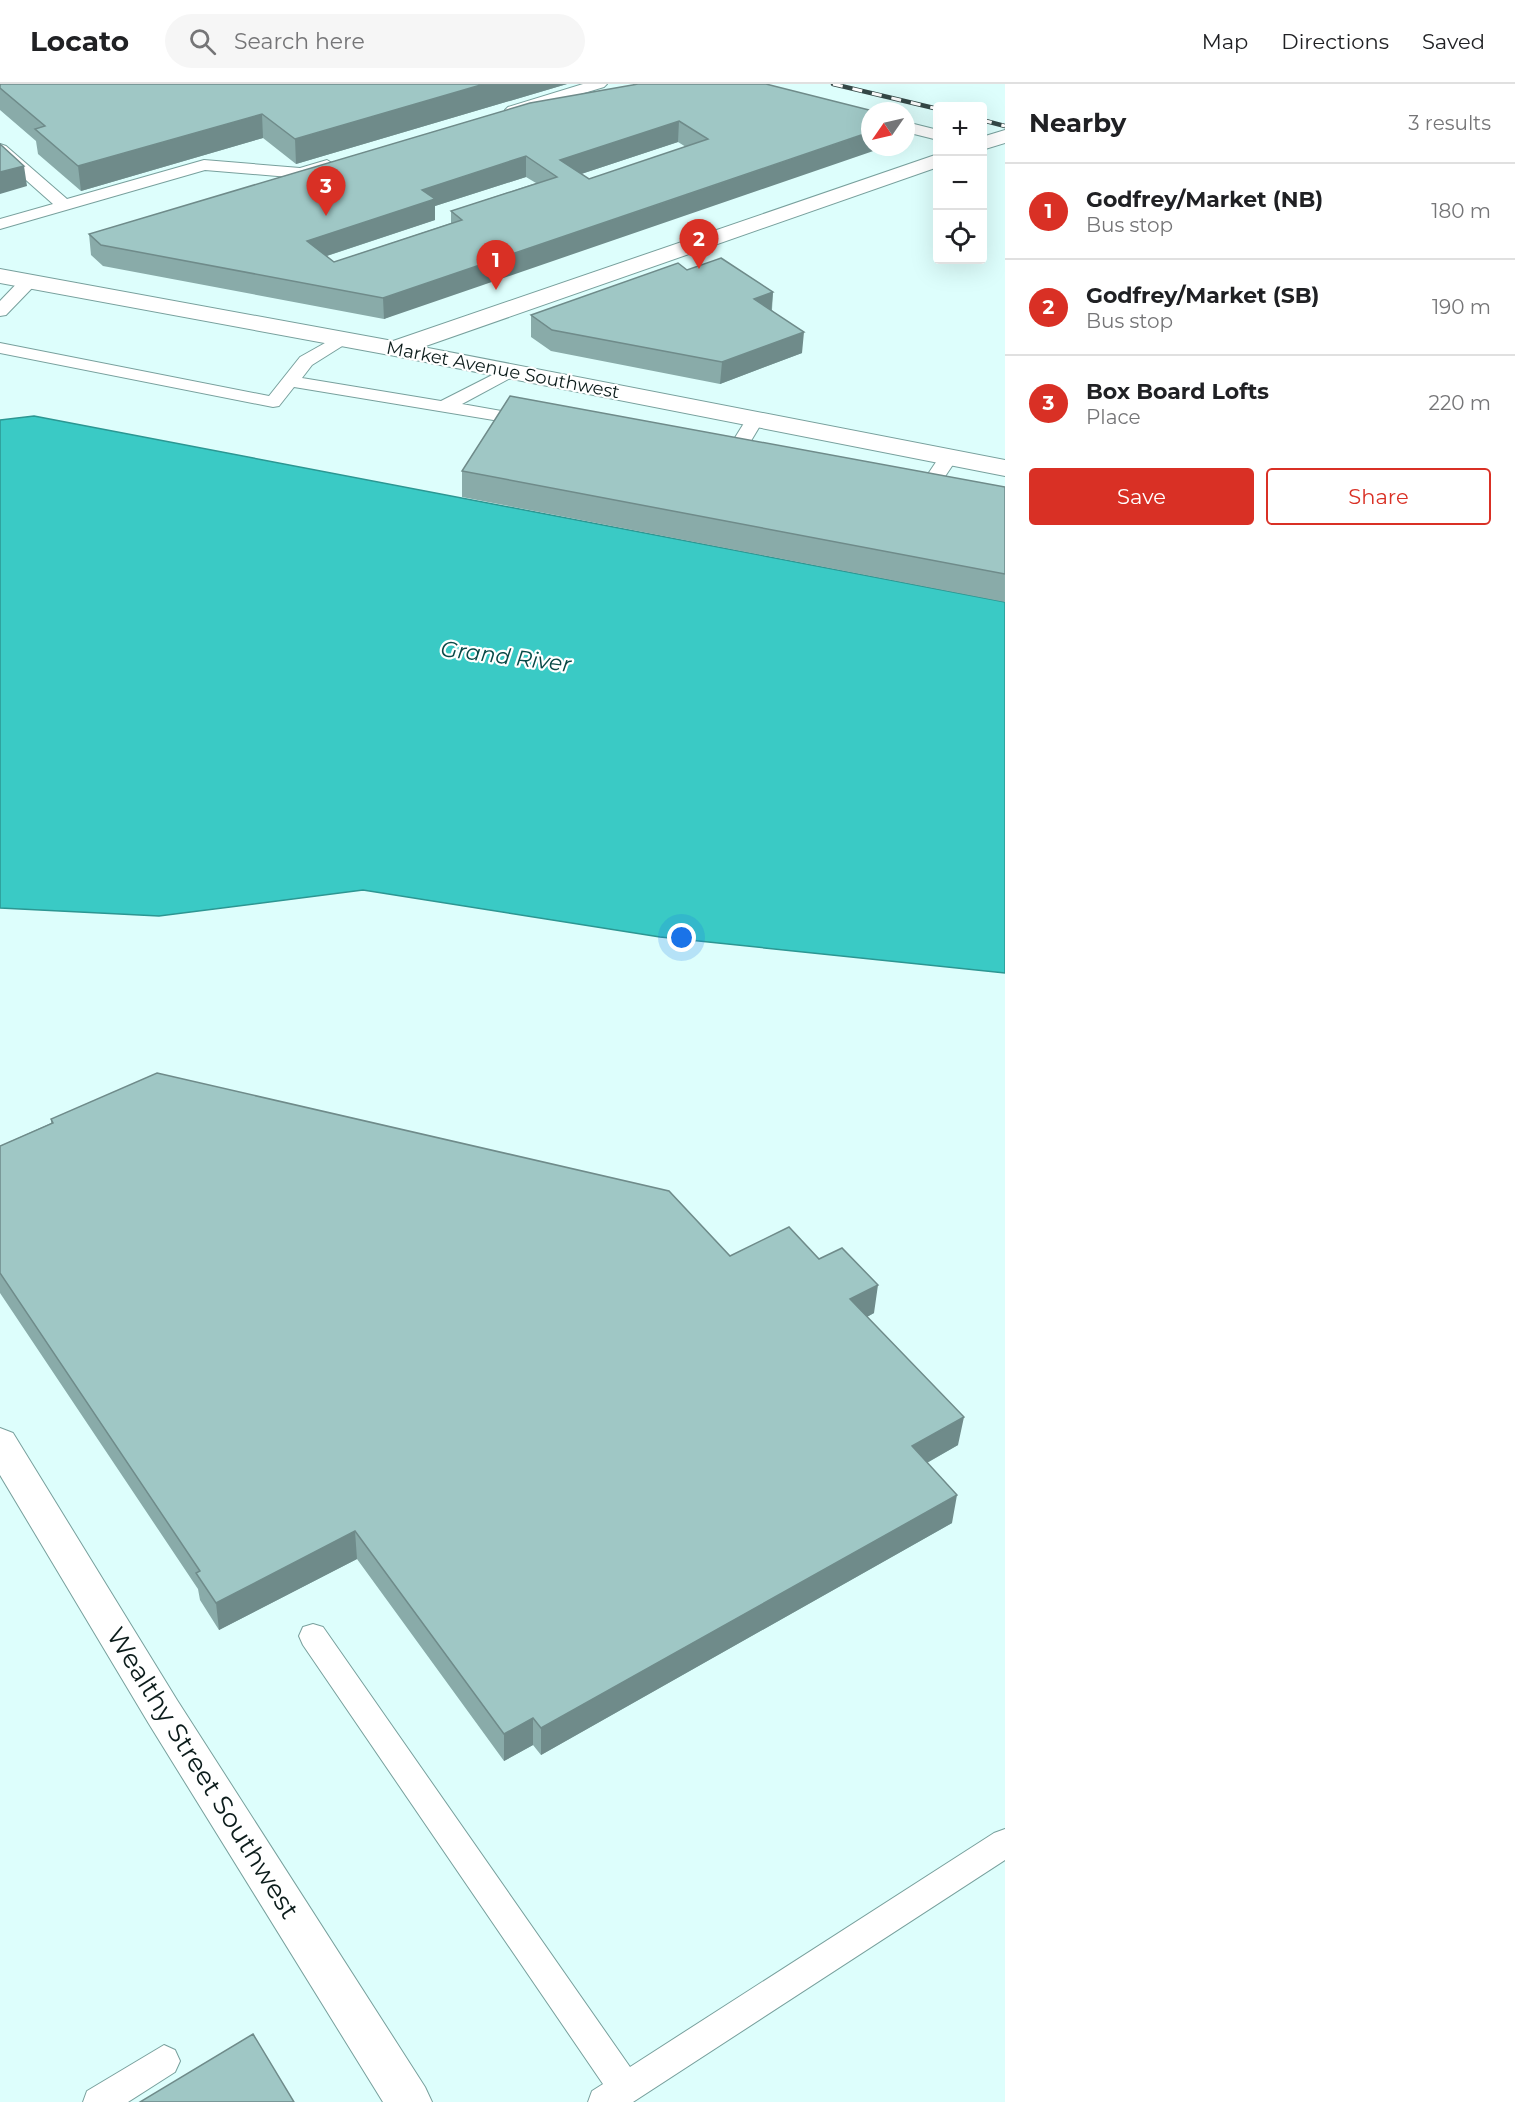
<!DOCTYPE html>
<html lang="en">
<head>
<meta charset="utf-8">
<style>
  body { margin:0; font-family:Montserrat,sans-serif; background:#f6f6f6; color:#202124 }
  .controls { position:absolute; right:18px; top:18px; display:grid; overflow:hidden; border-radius:6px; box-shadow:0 6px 24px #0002 }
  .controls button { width:54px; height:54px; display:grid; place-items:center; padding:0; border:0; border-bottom:2px solid #e0e0e0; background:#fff; color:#202124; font:30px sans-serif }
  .compass { position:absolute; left:861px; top:18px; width:54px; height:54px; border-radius:50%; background:#fff; box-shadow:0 6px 24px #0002; rotate:236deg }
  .you { position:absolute; left:682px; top:854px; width:21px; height:21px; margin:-15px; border:4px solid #fff; border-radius:50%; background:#1a73e8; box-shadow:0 0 0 9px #1a73e833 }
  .badge { display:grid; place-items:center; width:39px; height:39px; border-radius:50%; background:#d93025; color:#fff; font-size:20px; font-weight:700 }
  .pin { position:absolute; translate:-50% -50px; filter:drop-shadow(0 2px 3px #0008) }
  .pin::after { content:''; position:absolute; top:32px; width:21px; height:18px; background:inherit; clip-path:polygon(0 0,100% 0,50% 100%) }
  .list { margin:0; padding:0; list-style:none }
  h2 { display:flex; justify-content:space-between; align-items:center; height:78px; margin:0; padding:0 24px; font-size:26px }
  h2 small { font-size:20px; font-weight:400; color:#757577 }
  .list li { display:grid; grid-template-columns:39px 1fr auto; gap:18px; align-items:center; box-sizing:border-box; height:96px; padding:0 24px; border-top:2px solid #e0e0e0 }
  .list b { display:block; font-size:22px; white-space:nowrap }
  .list p { margin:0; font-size:20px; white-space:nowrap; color:#757577 }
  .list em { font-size:20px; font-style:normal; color:#757577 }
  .actions { display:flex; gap:12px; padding:18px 24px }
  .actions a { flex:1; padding:14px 0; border:2px solid #d93025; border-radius:6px; text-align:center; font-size:21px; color:#d93025 }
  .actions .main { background:#d93025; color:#fff }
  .icon { flex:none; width:33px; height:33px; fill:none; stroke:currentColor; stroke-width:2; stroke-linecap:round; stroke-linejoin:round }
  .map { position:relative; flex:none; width:1005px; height:2018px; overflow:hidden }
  header { display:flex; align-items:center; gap:36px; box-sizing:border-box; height:84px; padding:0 30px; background:#fff; border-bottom:2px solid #e0e0e0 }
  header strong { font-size:28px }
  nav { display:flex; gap:33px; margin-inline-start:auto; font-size:21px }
  .search { width:420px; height:54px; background:#f6f6f6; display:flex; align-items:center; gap:15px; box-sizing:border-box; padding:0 21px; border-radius:33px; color:#757577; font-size:22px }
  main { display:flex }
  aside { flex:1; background:#fff }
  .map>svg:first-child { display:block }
</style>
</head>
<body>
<header>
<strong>Locato</strong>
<div class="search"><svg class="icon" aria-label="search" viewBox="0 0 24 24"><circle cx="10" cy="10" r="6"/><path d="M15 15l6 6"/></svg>Search here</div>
<nav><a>Map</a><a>Directions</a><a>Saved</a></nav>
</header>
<main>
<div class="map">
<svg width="1005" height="2018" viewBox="0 0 1005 2018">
  <rect width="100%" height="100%" fill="#ddfefc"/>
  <path fill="#3acac5" stroke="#2c9692" stroke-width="1.5" d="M34 332 1005 518V889L660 853 363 806 159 832 0 824V336Z"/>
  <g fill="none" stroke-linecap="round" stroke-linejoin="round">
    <g stroke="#78a09d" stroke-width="2">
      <path id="service" d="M583 0H607L604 3 518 29H508L505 26 508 23Z
        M906 38 938 46V56L906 48Z
        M0 60 6 62 67 115 204 76 300 84 327 76 335 81 333 84 301 94 205 86 0 145V135L53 120 0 73Z
        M29 192 35 193 37 197 35 201 6 231 0 232V217L23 193Z
        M341 250 347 251 350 255 347 259 312 281 302 294 441 317 510 282 519 287 516 291 462 320 530 332 539 337 530 342 294 303 279 322 273 323 0 269V259L269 312 300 273Z
        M755 330 764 335 739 377 732 379 725 377 723 373 749 331Z
        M949 367 958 373 930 415 923 417 916 415 914 411 942 369Z
        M313 1540 323 1543 630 1983 994 1749 1005 1745V1776L633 2018H588L592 2007 603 2000 303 1561 299 1552 303 1543Z
        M164 1961 175 1966 180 1977 175 1988 128 2018H83L87 2007Z"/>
    </g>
    <g stroke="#78a09d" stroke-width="2">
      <path id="secondary" d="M1005 46V59L982 66V53Z
        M938 70V83L423 263 1005 376V392L395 272 0 199V185L393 257Z
        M0 1344 13 1349 177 1616 425 2003 432 2018H383L149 1640 0 1391Z"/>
    </g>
    <use href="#service" fill="#fff" fill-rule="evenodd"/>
    <use href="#secondary" fill="#fff" fill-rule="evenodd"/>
    <g stroke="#354847" stroke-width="4.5">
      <path id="rail" d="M833 0 938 25
        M982 36 1005 42"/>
    </g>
    <use href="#rail" stroke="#fff" stroke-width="3" stroke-dasharray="10" stroke-linecap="butt"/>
  </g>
  <path fill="#89aba9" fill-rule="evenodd" d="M0 0H567L296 80 263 54 81 107 38 70 36 57 0 26Z
    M530 19 873 27 384 235 103 182 91 171 89 150ZM678 58 686 63 589 95 581 90ZM526 93 536 99 451 127V139L334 178 327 172 435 136V122Z
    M687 186 773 208 772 226 802 269 720 300 551 267 531 253V231Z
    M462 387 1005 403V518L462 413Z
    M51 1035 730 1172 819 1175 874 1229 867 1233 958 1361 927 1379 952 1439 541 1671 533 1661 504 1677 357 1475 219 1546 200 1516 198 1505 0 1209V1062L51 1039Z"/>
  <path fill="#6f8b8a" d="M484 0H567L296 80 295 55Z
    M262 30 263 54 81 107 78 82Z
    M679 37 678 58 560 97V76Z
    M870 48V63H885L384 235 383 214Z
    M526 72V93L435 122V136L308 178 307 157 422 106Z
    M24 82 27 102 0 110V88Z
    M773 208 771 230 754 215Z
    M804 248 802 269 720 300 722 278Z
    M878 1201 874 1229 846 1244 850 1215Z
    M964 1333 958 1361 907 1390 912 1362Z
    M957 1411 952 1439 541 1671V1644Z
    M355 1447 357 1475 219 1546 216 1519Z
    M533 1634V1661L504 1677V1650Z"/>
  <path fill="#9fc7c5" stroke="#6f8b8a" stroke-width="1.5" fill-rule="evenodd" d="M1 0H484L295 55 262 30 78 82 35 45 45 42 0 4V1Z
    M638 0H766L873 27H870V48L383 214 101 161 89 150 530 19ZM679 37 708 55 589 95 560 76ZM526 72 557 93 451 127 462 136 334 178 307 157 435 115 422 106Z
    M0 60 24 82 0 88Z
    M721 174 773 208 754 215 804 248 722 278 552 246 531 231 678 179 687 186Z
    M510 312 1005 403V490L462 387Z
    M157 989 669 1107 730 1172 789 1143 819 1175 842 1164 878 1201 850 1215 964 1333 912 1362 957 1411 541 1644 533 1634 504 1650 355 1447 216 1519 196 1489 200 1487 0 1189V1062L53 1039 51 1035Z
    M253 1950 294 2018H140Z"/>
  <g text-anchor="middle" stroke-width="4.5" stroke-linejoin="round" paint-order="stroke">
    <g font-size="18" fill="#0c1c1b" stroke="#fff">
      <text transform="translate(503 286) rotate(11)" y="6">Market Avenue Southwest</text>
    </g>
    <g font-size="22" font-style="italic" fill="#084846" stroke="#fff">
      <text transform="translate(506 572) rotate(7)" y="8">Grand River</text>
    </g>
    <g font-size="26" fill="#0c1c1b" stroke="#fff">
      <text transform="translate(203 1689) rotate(58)" y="9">Wealthy Street Southwest</text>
    </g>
  </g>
</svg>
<div class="controls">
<button>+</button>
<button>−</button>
<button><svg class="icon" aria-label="locate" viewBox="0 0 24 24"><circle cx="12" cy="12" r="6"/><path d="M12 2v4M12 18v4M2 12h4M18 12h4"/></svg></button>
</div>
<svg class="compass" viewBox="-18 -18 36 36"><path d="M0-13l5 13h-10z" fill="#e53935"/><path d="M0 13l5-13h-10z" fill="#757577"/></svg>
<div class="you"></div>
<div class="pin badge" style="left:496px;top:206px">1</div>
<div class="pin badge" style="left:699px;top:185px">2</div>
<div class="pin badge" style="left:326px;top:132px">3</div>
</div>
<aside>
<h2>Nearby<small>3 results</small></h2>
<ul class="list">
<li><span class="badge">1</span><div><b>Godfrey/Market (NB)</b><p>Bus stop</p></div><em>180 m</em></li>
<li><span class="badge">2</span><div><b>Godfrey/Market (SB)</b><p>Bus stop</p></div><em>190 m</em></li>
<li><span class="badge">3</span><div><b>Box Board Lofts</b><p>Place</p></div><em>220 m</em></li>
</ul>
<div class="actions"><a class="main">Save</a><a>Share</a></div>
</aside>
</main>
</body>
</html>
